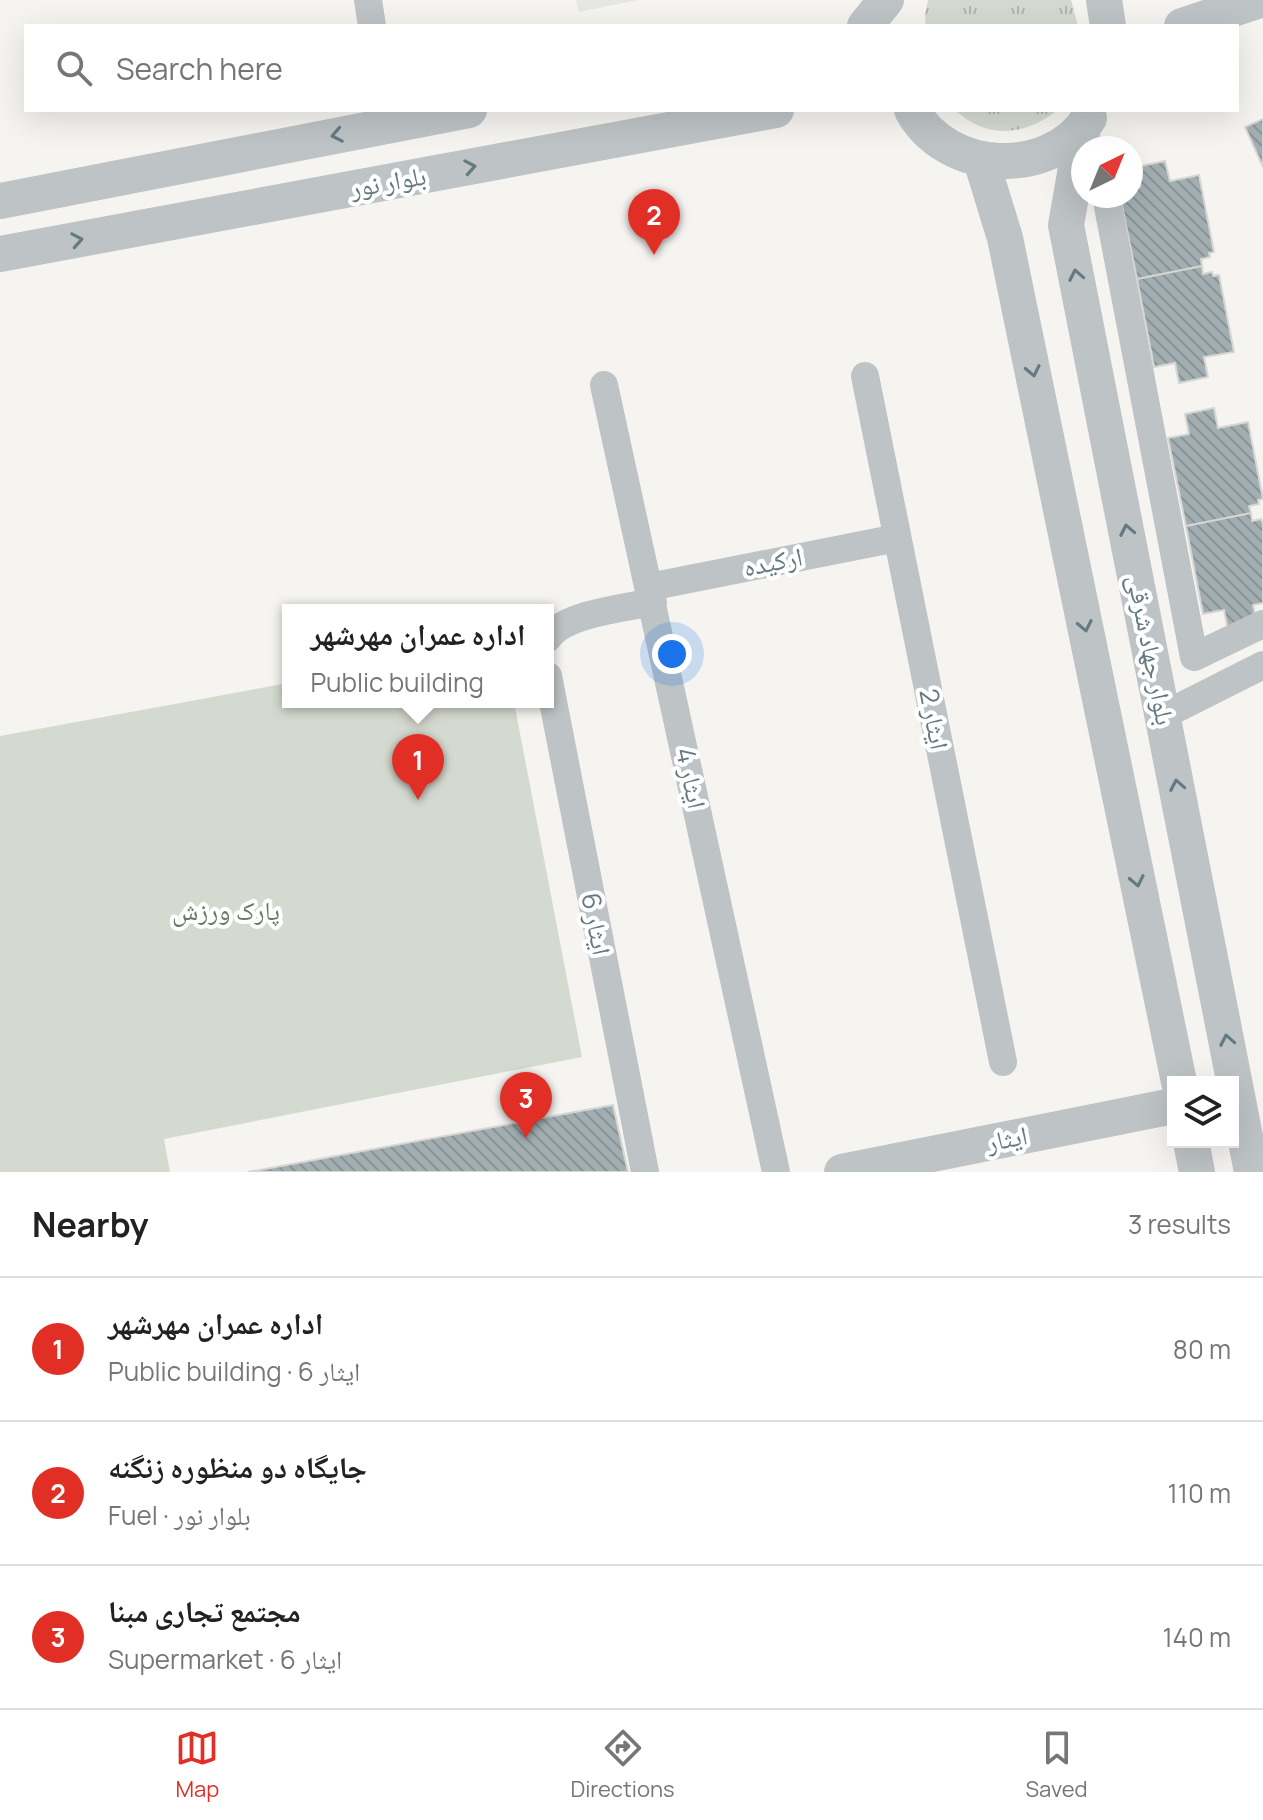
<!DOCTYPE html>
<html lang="en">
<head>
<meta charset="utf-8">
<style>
  body { margin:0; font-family:Manrope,"Noto Naskh Arabic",sans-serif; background:#f6f6f6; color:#222 }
  .controls { position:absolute; right:24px; bottom:24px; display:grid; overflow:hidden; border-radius:0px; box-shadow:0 8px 32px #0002 }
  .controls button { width:72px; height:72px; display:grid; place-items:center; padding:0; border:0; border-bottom:2px solid #e0e0e0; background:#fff; color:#222; font:40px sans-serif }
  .compass { position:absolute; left:1071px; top:136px; width:72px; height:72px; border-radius:50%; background:#fff; box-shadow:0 8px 32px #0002; rotate:43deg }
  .you { position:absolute; left:672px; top:654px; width:28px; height:28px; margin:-20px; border:6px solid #fff; border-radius:50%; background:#1a73e8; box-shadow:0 0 0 12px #1a73e833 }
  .badge { display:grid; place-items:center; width:52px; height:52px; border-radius:50%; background:#e22f25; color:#fff; font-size:26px; font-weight:700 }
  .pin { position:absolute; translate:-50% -66px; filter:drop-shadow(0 2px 4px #0008) }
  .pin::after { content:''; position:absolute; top:42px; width:28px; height:24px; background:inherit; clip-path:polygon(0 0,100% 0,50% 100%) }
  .popup { position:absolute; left:282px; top:604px; width:272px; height:104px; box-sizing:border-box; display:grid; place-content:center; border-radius:0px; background:#fff; filter:drop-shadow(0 2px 6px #0005); font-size:26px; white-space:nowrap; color:#767676 }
  .popup b { font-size:30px; color:#222 }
  .popup::after { content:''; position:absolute; left:50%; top:100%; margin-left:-16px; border:16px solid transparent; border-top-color:#fff }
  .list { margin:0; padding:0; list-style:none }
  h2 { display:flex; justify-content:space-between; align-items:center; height:104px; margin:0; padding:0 32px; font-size:34px }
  h2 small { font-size:26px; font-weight:400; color:#767676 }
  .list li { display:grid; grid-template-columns:52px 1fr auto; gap:24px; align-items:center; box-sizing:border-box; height:144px; padding:0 32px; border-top:2px solid #e0e0e0 }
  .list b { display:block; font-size:30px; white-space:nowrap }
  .list p { margin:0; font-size:26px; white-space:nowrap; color:#767676 }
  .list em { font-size:26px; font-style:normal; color:#767676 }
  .icon { flex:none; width:44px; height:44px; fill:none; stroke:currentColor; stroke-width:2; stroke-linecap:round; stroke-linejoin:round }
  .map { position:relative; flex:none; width:1263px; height:1172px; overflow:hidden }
  .search { position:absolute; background:#fff; box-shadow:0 8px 32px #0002; left:24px; right:24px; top:24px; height:88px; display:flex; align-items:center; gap:20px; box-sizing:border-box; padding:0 28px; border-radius:0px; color:#767676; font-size:30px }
  .sheet { height:536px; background:#fff }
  nav { display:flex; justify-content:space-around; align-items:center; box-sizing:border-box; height:112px; border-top:2px solid #e0e0e0; background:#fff; font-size:22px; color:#767676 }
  nav a { display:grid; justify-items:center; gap:4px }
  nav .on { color:#e22f25 }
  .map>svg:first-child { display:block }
</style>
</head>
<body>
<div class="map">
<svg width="1263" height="1172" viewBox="0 0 1263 1172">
  <defs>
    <pattern id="grass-tufts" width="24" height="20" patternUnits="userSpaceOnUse" patternTransform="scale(2)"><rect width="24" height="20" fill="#d5dad0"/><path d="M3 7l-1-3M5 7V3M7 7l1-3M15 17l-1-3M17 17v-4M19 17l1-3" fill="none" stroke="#b0b6ae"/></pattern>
    <pattern id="building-back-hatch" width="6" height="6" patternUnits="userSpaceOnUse" patternTransform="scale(2)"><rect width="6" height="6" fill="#a2aeb1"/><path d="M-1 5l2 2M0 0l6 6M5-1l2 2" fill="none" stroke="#889395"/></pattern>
  </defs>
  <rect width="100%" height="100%" fill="#f5f4f1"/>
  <path fill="#e6e6e5" d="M576 0H638L579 12Z"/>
  <path fill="url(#grass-tufts)" d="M928 0H1071L1078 26H926L925 14Z
    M955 110H1058C1024 136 988 140 955 110Z"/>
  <path fill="#d5dad0" d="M288 683V702H514L582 1057 164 1139 170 1172H0V736Z"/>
  <path fill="url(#building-back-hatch)" stroke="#d6d6d4" stroke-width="2" d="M1263 119V167L1245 127Z
    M1165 161 1170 181 1199 175 1214 252 1209 253 1210 257 1201 259 1202 266 1137 279 1120 196H1131V188L1140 187 1136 167Z
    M1202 266 1203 274 1212 272 1213 276 1219 275 1234 352 1204 357 1208 377 1179 383 1175 363 1154 367 1137 279Z
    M1214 408 1218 428 1248 422 1263 499 1258 500 1259 504 1249 506 1251 513 1186 526 1168 438 1189 434 1185 414Z
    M1251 513 1252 521 1261 519 1263 523V603L1253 605 1257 624 1228 630 1224 610 1203 614 1186 526Z
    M613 1105 628 1172H248Z"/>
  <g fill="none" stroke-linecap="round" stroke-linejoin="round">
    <path stroke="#bec3c5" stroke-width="28" d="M368 0 372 26
      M1106 196 1194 657 1263 624
      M865 376 1003 1062
      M604 385 776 1172
      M649 587 897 538
      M548 638C564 614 624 608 653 602
      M548 676 645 1172
      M1164 715 1263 665"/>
    <path stroke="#bec3c5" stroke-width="36" d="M1104 0 1108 26
      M865 26 886 0
      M1182 26 1260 0
      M912 110C947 174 1050 179 1089 118
      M1083 128 1066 225 1252 1172
      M981 160 1005 238 1179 1082
      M0 201 469 110
      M0 254 776 110
      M1191 1142 1197 1172
      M842 1172 1173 1106"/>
  </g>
  <defs><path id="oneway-chevron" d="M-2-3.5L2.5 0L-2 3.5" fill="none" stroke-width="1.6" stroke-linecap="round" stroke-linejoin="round" transform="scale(2)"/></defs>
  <g stroke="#647a82">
    <use href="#oneway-chevron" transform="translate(337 135) rotate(169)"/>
    <use href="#oneway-chevron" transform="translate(470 167) rotate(-10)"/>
    <use href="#oneway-chevron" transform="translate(77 240) rotate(-10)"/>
    <use href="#oneway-chevron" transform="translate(1076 275) rotate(-101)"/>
    <use href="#oneway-chevron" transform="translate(1033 371) rotate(78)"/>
    <use href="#oneway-chevron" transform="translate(1127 530) rotate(-101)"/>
    <use href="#oneway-chevron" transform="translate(1085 626) rotate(78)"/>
    <use href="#oneway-chevron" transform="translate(1177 785) rotate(-101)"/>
    <use href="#oneway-chevron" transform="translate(1137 881) rotate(78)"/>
    <use href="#oneway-chevron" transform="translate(1227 1040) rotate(-101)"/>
  </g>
  <g text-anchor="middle" stroke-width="8" stroke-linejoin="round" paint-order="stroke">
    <g font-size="26" fill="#647a82" stroke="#fff">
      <text transform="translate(388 182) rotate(-10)" y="9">بلوار نور</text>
      <text transform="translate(773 562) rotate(-11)" y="9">ارکیده</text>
      <text transform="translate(1151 650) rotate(79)" y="9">بلوار جهاد شرقی</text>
      <text transform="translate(934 719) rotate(79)" y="9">ایثار 2</text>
      <text transform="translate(691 778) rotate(78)" y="9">ایثار 4</text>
      <text transform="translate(596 924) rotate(79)" y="9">ایثار 6</text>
      <text transform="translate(1007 1139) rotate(-11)" y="9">ایثار</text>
    </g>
    <g font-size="26" fill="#6b7963" stroke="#fff">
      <text x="226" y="920">پارک ورزش</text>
    </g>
  </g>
</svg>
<div class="controls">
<button><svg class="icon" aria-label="layers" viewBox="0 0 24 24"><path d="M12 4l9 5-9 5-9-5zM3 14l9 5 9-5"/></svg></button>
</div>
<svg class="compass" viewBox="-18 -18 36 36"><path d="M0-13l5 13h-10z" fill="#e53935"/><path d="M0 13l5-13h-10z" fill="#767676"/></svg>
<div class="you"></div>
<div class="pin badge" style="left:418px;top:800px">1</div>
<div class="popup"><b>اداره عمران مهرشهر</b>Public building</div>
<div class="pin badge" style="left:654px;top:255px">2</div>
<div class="pin badge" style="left:526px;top:1138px">3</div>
<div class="search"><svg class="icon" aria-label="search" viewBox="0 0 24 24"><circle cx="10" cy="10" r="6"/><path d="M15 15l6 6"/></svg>Search here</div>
</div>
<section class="sheet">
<h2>Nearby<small>3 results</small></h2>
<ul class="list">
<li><span class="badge">1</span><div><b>اداره عمران مهرشهر</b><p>Public building · ایثار 6</p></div><em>80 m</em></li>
<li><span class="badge">2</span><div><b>جایگاه دو منظوره زنگنه</b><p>Fuel · بلوار نور</p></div><em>110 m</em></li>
<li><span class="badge">3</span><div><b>مجتمع تجاری مبنا</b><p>Supermarket · ایثار 6</p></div><em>140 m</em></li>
</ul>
</section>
<nav>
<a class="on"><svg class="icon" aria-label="map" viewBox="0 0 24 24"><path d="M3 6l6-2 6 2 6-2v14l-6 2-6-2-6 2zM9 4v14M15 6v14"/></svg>Map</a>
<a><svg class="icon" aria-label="directions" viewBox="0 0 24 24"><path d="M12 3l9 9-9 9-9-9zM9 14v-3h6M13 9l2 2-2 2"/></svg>Directions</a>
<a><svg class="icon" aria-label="saved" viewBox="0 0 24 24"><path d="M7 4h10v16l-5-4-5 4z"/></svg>Saved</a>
</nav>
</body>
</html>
